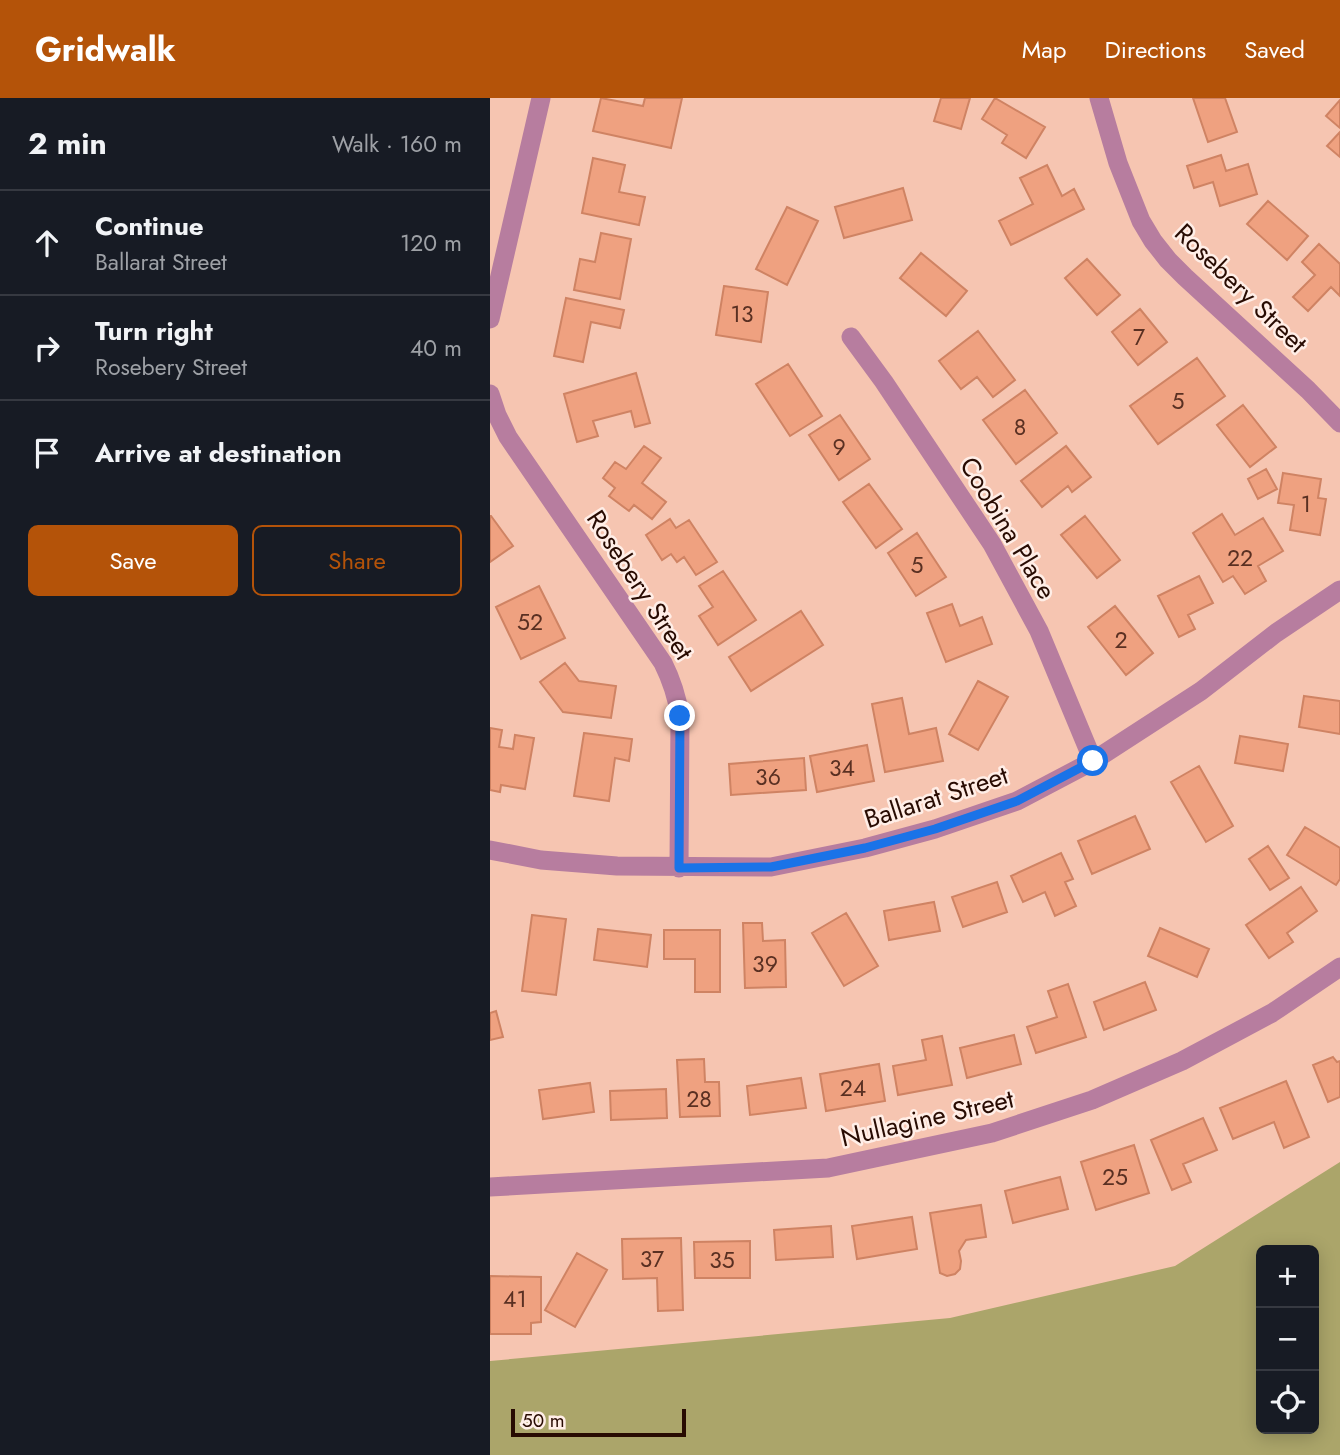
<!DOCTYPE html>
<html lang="en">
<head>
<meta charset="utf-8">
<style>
  body { margin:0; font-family:Jost,sans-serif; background:#242831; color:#f1f3f6 }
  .controls { position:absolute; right:21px; bottom:21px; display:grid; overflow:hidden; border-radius:10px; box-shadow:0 4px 18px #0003 }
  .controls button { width:63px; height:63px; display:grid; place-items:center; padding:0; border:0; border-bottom:2px solid #363941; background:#171b24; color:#f1f3f6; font:35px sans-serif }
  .scale { position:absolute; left:21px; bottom:18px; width:175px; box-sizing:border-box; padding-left:7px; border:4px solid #280b02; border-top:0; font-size:19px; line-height:24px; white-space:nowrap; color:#280b02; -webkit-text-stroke:5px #ffeee7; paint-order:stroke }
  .stop { position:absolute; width:21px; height:21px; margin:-16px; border:5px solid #1a73e8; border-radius:50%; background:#fff }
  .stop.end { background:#1a73e8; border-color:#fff; box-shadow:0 2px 7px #0008 }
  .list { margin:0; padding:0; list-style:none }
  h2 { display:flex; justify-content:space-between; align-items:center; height:91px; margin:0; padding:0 28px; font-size:30px }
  h2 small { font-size:23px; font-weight:400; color:#9ea1a6 }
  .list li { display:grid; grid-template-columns:46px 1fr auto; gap:21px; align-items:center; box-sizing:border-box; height:105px; padding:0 28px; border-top:2px solid #363941 }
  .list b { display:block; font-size:26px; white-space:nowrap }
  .list p { margin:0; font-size:23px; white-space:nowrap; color:#9ea1a6 }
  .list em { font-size:23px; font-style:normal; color:#9ea1a6 }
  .actions { display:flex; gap:14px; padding:21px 28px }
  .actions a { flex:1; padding:16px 0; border:2px solid #b45309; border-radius:10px; text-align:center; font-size:24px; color:#b45309 }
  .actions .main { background:#b45309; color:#fff }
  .icon { flex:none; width:38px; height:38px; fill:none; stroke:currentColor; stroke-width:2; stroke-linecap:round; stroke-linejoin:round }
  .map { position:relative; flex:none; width:850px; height:1357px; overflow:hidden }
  header { display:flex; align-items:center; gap:42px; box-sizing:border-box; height:98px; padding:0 35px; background:#b45309; color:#fff }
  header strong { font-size:33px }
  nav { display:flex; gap:38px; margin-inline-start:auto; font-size:24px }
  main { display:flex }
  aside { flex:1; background:#171b24 }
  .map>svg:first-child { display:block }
</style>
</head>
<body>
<header>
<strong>Gridwalk</strong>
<nav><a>Map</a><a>Directions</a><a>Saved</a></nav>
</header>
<main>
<aside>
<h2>2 min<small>Walk · 160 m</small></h2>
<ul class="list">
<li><svg class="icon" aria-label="ahead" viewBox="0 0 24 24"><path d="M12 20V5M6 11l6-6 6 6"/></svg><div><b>Continue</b><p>Ballarat Street</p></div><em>120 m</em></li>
<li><svg class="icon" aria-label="right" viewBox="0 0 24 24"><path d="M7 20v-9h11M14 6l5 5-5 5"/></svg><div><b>Turn right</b><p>Rosebery Street</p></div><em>40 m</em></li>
<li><svg class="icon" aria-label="arrive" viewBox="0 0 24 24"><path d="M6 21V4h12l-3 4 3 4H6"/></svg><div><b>Arrive at destination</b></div></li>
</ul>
<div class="actions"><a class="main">Save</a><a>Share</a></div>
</aside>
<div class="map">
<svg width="850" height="1357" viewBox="0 0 850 1357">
  <rect width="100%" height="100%" fill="#f6c5b1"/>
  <path fill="#aba56a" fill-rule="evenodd" d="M850 1064V1357H0V1263L460 1220 685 1168ZM771 1152H824V1331H771Z"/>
  <path fill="#efa180" stroke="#cf8363" stroke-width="2" d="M111 0 153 8 155 0H192L181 50 103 33Z
    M451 0H480L471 31 444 23Z
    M505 0 555 29 536 60 512 45 517 37 492 21Z
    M703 0H735L747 34 718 44Z
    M850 2V30L836 18Z
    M850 34V59L837 48Z
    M731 57 736 73 758 66 767 96 730 108 723 84 704 90 697 68Z
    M103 60 135 67 129 94 155 99 149 127 92 115Z
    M557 67 572 98 584 91 594 111 521 147 509 123 543 106 530 80Z
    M413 90 422 122 354 140 345 109Z
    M778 103 818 138 797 162 757 126Z
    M297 109 328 123 297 187 266 171Z
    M111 135 141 141 130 201 84 192 90 161 105 164Z
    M829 146 850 166V198L841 189 818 213 803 199 825 177 812 164Z
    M431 155 477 193 456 218 410 180Z
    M597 161 630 197 607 217 575 180Z
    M234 188 278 194 271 244 226 237Z
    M76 200 134 212 130 230 101 224 93 264 64 258Z
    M650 211 677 244 648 267 622 234Z
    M488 233 525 282 503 299 487 279 471 291 449 263Z
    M707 260 735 298 668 346 640 308Z
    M298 266 332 318 300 338 266 286Z
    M146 275 160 325 145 329 141 313 103 323 108 338 87 344 74 296Z
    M535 292 567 335 526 366 493 322Z
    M753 307 786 349 760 369 727 327Z
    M350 317 380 361 349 382 319 337Z
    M154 348 171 360 152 385 176 404 162 421 144 407 139 413 119 398 125 390 113 380 125 364 136 371Z
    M576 348 601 379 582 394 578 388 552 409 531 383Z
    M776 371 787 391 768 401 758 381Z
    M793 375 831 381 828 400 836 401 830 437 800 432 804 407 788 405Z
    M379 386 412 431 386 450 353 404Z
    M732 416 745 437 773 420 793 453 768 468 776 483 755 496 743 478 733 484 703 435Z
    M0 418H1L23 448 0 464Z
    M595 418 630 462 607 480 571 437Z
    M180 421 186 430 199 422 227 464 206 477 194 459 187 464 181 456 172 462 156 437Z
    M427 435 456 479 426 498 398 455Z
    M233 473 266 522 228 547 209 518 223 509 209 488Z
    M709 478 723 505 698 517 705 531 689 539 668 498Z
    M49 488 75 540 31 561 6 509Z
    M462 506 470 528 492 519 502 546 456 564 437 515Z
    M625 508 663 555 636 577 598 529Z
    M311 513 333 547 261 593 239 559Z
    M75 565 89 583 126 588 121 620 73 614 50 584Z
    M488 583 518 599 488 652 459 636Z
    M814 598 850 603V636L809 629Z
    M412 600 419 636 446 630 453 663 395 674 382 606Z
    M0 630 12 632 9 649 23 651 25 637 44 640 35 691 11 687 10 694 0 692Z
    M94 635 142 641 139 663 125 660 119 703 84 698Z
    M750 638 798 646 793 673 745 665Z
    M377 647 384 683 327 694 320 658Z
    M314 660 316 692 241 697 239 666Z
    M709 668 743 728 716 744 681 684Z
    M645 718 660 751 602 776 588 743Z
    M815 729 850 750V781L846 787 797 757Z
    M778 748 799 780 780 792 759 761Z
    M571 755 583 781 575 784 586 808 565 818 555 794 533 804 521 778Z
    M507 784 517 814 473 829 462 799Z
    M811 789 827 813 797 835 803 844 779 860 756 827Z
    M444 804 450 833 399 842 394 813Z
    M356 815 388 868 354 888 322 835Z
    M42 817 76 821 66 897 32 893Z
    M253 825H272L273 843 295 842 296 889 255 890Z
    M670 830 719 851 707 879 658 858Z
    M108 831 161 837 157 869 104 862Z
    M174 832H230V894H205V861H174Z
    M655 884 666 912 614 932 604 904Z
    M578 886 596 939 546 955 537 929 567 919 558 893Z
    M6 913 13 939 0 942V915Z
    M524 937 531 966 477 980 470 950Z
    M452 938 462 987 408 997 403 968 436 962 432 942Z
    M843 959 847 964 850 963V999L838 1004 823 967Z
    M214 961 215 984H229L230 1018 190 1019 187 962Z
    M389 966 395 1003 336 1013 330 976Z
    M311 980 316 1010 260 1017 257 988Z
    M796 983 819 1039 794 1050 784 1024 743 1041 730 1010Z
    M100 985 104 1014 53 1021 49 992Z
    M176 991 177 1020 121 1022 120 993Z
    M713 1020 727 1052 693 1066 701 1084 682 1092 661 1042Z
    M644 1047 659 1095 606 1112 591 1064Z
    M570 1079 578 1111 523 1125 515 1093Z
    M491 1107 496 1139 476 1142 469 1153 471 1163 470 1171 465 1176 457 1178 450 1175 440 1115Z
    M422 1119 427 1151 367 1161 362 1128Z
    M341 1128 343 1159 286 1162 284 1132Z
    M191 1140 193 1212 168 1213 167 1180 133 1181 132 1141Z
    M260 1143V1180H205L204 1144Z
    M87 1155 117 1172 85 1229 55 1212Z
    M0 1178 51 1179V1224L41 1225V1236H0Z"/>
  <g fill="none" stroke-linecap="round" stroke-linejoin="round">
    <path stroke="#b77d9f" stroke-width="19" d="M609 0 628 65 651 123 663 143 678 162 695 179 818 292 850 325
      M0 221 51 0
      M361 239 394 284 502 446 549 533 603 663
      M0 296 7 317 18 339 173 565C182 583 187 599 190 618L189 770
      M0 752 51 762 127 768 281 769 375 750 445 731 527 703 603 663 711 593 786 535 850 492
      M0 1089 338 1070 502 1035 602 1002 692 963 782 915 850 869"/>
  </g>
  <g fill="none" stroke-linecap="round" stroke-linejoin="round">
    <path stroke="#1a73e8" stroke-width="9" d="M190 618 189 770 281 769 375 750 445 731 527 703 603 663"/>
  </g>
  <g text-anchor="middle" stroke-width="5" stroke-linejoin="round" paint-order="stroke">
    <g font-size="23" fill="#5a3022">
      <text x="252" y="224">13</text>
      <text x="649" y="247">7</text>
      <text x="688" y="311">5</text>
      <text x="530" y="337">8</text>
      <text x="349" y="357">9</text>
      <text x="816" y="414">1</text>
      <text x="750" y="468">22</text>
      <text x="427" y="475">5</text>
      <text x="40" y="532">52</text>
      <text x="631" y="550">2</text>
      <text x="352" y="678">34</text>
      <text x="278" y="687">36</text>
      <text x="275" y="874">39</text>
      <text x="363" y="998">24</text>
      <text x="209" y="1009">28</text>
      <text x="625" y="1087">25</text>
      <text x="162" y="1169">37</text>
      <text x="232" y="1170">35</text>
      <text x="25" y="1209">41</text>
    </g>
    <g font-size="26" fill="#280b02" stroke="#ffeee7">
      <text transform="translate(751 190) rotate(44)" y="9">Rosebery Street</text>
      <text transform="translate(518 430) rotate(59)" y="9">Coobina Place</text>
      <text transform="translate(150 487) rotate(57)" y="9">Rosebery Street</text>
      <text transform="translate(446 699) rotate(-18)" y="9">Ballarat Street</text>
      <text transform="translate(437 1020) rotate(-13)" y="9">Nullagine Street</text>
    </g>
  </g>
</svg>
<div class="controls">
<button>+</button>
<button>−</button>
<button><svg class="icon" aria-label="locate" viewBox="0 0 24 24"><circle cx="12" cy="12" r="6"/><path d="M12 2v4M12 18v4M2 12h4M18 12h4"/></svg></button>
</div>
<div class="scale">50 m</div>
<div class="stop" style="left:603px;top:663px"></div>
<div class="stop end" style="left:190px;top:618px"></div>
</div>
</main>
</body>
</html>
